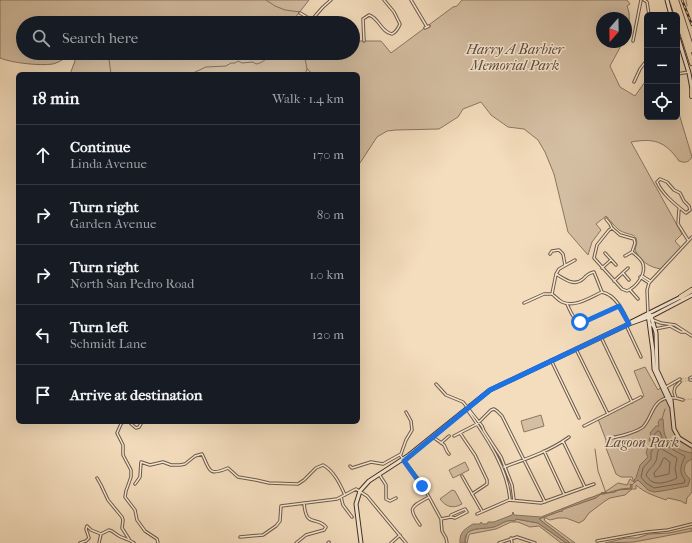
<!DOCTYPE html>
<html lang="en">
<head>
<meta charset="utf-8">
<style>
  body { margin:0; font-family:"IM FELL French Canon",serif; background:#20242c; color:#f1f3f6 }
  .controls { position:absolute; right:12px; top:12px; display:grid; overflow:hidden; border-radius:6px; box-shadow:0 4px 16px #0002 }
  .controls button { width:36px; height:36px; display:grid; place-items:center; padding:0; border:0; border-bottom:1px solid #363941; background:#171b24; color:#f1f3f6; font:20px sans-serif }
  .compass { position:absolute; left:596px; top:12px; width:36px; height:36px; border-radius:50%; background:#171b24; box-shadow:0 4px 16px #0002; rotate:200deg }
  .stop { position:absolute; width:12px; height:12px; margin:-9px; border:3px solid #1a73e8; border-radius:50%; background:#fff }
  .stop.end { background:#1a73e8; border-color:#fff; box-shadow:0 1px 4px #0008 }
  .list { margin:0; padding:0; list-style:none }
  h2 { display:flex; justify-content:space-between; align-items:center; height:52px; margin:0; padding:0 16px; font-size:17px }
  h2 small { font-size:13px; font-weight:400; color:#9ea1a6 }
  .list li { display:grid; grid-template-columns:26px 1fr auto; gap:12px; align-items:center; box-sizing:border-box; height:60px; padding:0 16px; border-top:1px solid #363941 }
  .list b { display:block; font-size:15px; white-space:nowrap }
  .list p { margin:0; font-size:13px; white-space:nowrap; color:#9ea1a6 }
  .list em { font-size:13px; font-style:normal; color:#9ea1a6 }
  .icon { flex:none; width:22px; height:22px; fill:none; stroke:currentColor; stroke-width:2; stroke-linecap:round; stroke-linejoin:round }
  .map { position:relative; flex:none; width:692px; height:543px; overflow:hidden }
  .search { position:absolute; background:#171b24; box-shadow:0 4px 16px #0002; left:16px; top:16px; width:344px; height:44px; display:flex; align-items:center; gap:10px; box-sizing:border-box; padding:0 14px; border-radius:22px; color:#9ea1a6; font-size:15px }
  .panel { position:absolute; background:#171b24; box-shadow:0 4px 16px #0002; left:16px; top:72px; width:344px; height:352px; border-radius:6px }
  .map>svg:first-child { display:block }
</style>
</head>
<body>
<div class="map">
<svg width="692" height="543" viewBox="0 0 692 543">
  <rect width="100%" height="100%" fill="#f4ddbd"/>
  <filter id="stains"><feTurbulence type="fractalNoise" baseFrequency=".005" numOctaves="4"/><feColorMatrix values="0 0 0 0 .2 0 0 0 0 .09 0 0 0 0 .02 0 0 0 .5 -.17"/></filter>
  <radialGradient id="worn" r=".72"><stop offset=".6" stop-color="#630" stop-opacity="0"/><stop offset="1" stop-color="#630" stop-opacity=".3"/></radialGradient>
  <path fill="#d5bfa3" stroke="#8a7663" d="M0 0H309L291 23H23V53H72C66 57 61 62 53 64 40 66 12 63 0 58Z
    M462 0H627L630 4 627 6C631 15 629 25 626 35V18H602V42H623L610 66 620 87 635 96 647 79V117H677V107L692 157C688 163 685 163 679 161 665 141 654 138 631 142L682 234 675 241 681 248 661 269C648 267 641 261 635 250 641 231 630 237 619 230 614 226 610 220 606 216L596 224 601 230 592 242 588 255 568 232 554 174 545 152 538 140 524 129 508 127 491 115 481 102 463 109 458 117 439 129 396 130 387 131 377 137 358 166V74H70L75 61 73 53H287L295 59 301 53H353V41H381L391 53 453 7 457 6Z
    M645 367 658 390 661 387 672 412 673 423 678 437 692 446V492L687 498 686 504 681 501 668 498 666 500C655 496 645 493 636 485V489H632L625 495 610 498 605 501 589 513 584 520 579 523 566 518H558L550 520 546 518H544L545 521 575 543H570L539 519 601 494H605L606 493H601L605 492 618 483 627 485 630 479 634 482 632 477H621L616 474 606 448V440L598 419 644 396 634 371Z
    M541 415 544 426 524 432 521 421Z
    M465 462 469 470 453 478 449 470Z
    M452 490 455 491 462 504C453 509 446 507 440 499Z
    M516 519 538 523 566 543H561L539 526 530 527 518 522H511L496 529 470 534 469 535 467 543 465 542 467 533C477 526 488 530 498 525 503 523 507 519 513 521Z
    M692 528V531L634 542 605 543 626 538H637L649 534 669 533Z"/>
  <path fill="#b6a289" stroke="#867460" d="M660 419H663C664 424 663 430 665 435 669 447 682 451 692 453V459L687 462C682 469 684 474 690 479L688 486 662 491 654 492 648 490 638 480 635 482 634 480 636 478 640 465 648 457 646 453 649 445 652 444 649 440 651 435 650 433 656 426H659L658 422Z
    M630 484 632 485V488L631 489 618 490 615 492 601 494 596 498 567 508 562 510V512L561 511 539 519 570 543H566L538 523 516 519 515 521C506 519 502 524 494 527 483 530 463 525 465 543H460C459 532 465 529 473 524H480L481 522 483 524H487L488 522H494L512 515 513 512 514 515 541 517 589 498C595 497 599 493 605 493L606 492 607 493 621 489 631 488Z"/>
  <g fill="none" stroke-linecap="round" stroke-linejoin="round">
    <path stroke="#7a6856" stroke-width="1" d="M658 431 660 432C664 446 673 450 685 456 681 466 678 471 685 480L684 483 654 488 646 483 641 477 643 468 651 459V452L656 444 653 438 655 434Z
      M660 448 677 458 675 469 677 478C672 481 659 485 653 482 650 481 648 478 646 475 648 469 654 466 656 461 658 455 656 453 660 448Z
      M665 458 670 462 669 474 655 477 654 473 660 466 663 459Z"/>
    <path stroke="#867460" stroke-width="1" d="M266 0 275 6 285 10 300 12
      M686 0 687 6
      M106 53V55L109 59 111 74
      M304 53 307 69 313 74
      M191 74 206 67 226 66 231 63H235L238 61 242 63 253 62 256 64C263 63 267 58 272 53
      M305 74 307 69
      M662 419 665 409
      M595 449 598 471 606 493
      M632 485 635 482"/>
    <path stroke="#d0ba9e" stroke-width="1.5" stroke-dasharray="1.5 1" stroke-linecap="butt" d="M680 379 690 378
      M680 382 690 380
      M683 400 692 399"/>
    <g stroke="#6c5a4a" stroke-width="3.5">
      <path id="street" d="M411 0 427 27
        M644 0 647 2 649 15
        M300 13 312 20
        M309 23 323 7 331 0
        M425 28 429 26
        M364 41 363 19 369 15C379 18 381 32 392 34 396 32 398 29 400 24L394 12 384 0
        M633 41 641 0
        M677 74 689 72
        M634 82 640 69 647 60
        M660 179 667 182 674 190 680 193 684 201 689 206 690 210 686 213C676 205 662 194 657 182Z
        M679 209 678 224 688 240
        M606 219 610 224 612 228
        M612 228 620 235 634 239 635 243 632 252C636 255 642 260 643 264 646 275 636 287 627 291L622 289 594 258 597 245 609 230Z
        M605 253 616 265
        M550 254 552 251 559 250 563 254 565 265
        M625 256 632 252
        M602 268 611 260
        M623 273 629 280
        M556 274C565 279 574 287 583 279 587 275 589 273 594 272L602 292
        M642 276 650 281
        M640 277 649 283
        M614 281 628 268
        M630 290 638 299
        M552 294 556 274 559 269 575 260
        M524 303 544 294H552C555 296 558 300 562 302 575 308 591 297 602 292 616 295 624 312 629 324
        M567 304C572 314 573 322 586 321L619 306
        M648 313 647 290 649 283 692 237
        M653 320 661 323 675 325 692 336
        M650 323 655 329 670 326 681 332H685
        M626 325 641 357
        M601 337 632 402
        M576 349 608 414
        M551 360 579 418
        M690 378 692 377
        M690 380H692
        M680 382 675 387 674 392 676 398 683 400
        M436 384 446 395 463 402 482 426 484 431 501 457 512 485 514 500
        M666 387 680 379
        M670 398H676
        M468 408 469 412C487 439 507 467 510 499
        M123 422 121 424 117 433 123 445V455L131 470V477L126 491 125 497 135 510 137 520 145 531 157 539 158 543
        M129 422 136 428 139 427 142 422
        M584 426 641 397
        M460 433 475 455 487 480V484L472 494
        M432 436C436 440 441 442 444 445 446 448 446 451 449 454
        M454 436 477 424 491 410 494 409 497 411 502 416 545 502
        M610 438C618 437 637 432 643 427 652 418 652 401 667 398
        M563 441 585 487
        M441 443 449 436
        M544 451 564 494
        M400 455 421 483 429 497 441 519 442 531 446 538 447 543
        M350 466 352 468 371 462 383 464 401 454 406 440 412 430 411 421 406 412
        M504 467C526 459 550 451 569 437
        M379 474 386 485V499L390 501 396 498
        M462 476 482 511
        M97 478 101 485 108 500 122 517 123 520 122 528 129 539
        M135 484 140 477 141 462 150 465 163 462 171 465H180L185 464 195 456 202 454C210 469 207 477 228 468L238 477 256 480 269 483 298 484 304 480 316 468 323 465C334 471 340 484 345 495
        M341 497 343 505 352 517
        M477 514 509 500 541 503 594 484
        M441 519 451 517 455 518 467 512 465 509 451 515V517
        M420 525C407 507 411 507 429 497
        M240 537 263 535 276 526 280 521 281 506 337 499 356 489 367 496 406 543
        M511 538 512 543
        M597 541 647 532 668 530 692 524
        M80 543 86 541 89 538 86 529 87 526 91 530 101 534
        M99 543 101 534 109 530C114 531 116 535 121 537 126 539 130 540 134 543
        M296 543 306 535 324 530 326 527C316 515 306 529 304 503
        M328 543 329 542
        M391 543 400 535
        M499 543 517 537 535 543"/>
    </g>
    <g stroke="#3f2e23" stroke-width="5">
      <path id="secondary" d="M667 0 671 15
        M677 34 689 73 692 89
        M648 314 651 316 656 333 657 370 671 400 674 429 679 438 692 446
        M648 314 653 351 654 369 671 406
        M629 324 654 315 692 295
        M361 543 356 504 360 491 369 481 409 455 490 390 629 324 631 322 681 297"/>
    </g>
    <g stroke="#3f2e23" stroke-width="6">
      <path id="highway" d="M672 0 692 63
        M676 0 692 50
        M692 89V96
        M681 297 692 290"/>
    </g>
    <use href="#street" stroke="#f8e9d4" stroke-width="1.5"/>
    <use href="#secondary" stroke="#f8e9d4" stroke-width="3"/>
    <use href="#highway" stroke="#f4ddbd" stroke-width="4.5"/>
    <g stroke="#3f2e23" stroke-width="2.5">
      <path id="rail" d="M682 0 692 25"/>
    </g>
    <use href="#rail" stroke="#f8e9d4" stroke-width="1" stroke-dasharray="3" stroke-linecap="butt"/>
  </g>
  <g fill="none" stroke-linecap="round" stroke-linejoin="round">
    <path stroke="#1a73e8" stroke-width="5" d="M422 486 404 461 490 390 629 324 619 306 586 321 580 322"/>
  </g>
  <g text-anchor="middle" stroke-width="3" stroke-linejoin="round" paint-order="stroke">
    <g font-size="14" font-style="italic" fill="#5d4b3d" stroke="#f8e9d4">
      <text x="515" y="54">Harry A Barbier<tspan x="515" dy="16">Memorial Park</tspan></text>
      <text x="642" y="447">Lagoon Park</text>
    </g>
  </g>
  <rect width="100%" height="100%" filter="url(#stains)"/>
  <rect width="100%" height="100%" fill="url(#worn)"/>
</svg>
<div class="controls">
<button>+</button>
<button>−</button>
<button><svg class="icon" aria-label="locate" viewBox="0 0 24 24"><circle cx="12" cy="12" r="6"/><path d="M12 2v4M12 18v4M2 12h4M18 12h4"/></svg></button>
</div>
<svg class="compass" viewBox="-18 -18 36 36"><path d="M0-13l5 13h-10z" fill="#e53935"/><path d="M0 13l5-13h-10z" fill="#9ea1a6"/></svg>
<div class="stop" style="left:580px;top:322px"></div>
<div class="stop end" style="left:422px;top:486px"></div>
<div class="search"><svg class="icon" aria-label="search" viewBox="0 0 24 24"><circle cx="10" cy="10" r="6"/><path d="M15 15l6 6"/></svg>Search here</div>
<section class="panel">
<h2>18 min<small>Walk · 1.4 km</small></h2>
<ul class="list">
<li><svg class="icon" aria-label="ahead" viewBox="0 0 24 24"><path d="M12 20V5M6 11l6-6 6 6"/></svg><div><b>Continue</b><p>Linda Avenue</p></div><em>170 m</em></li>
<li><svg class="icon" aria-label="right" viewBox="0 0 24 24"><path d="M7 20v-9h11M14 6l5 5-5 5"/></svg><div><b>Turn right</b><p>Garden Avenue</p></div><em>80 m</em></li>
<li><svg class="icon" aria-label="right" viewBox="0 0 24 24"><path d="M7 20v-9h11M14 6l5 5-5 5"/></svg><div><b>Turn right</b><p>North San Pedro Road</p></div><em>1.0 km</em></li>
<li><svg class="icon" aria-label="left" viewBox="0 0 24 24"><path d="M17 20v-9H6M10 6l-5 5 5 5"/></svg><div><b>Turn left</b><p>Schmidt Lane</p></div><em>120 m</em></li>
<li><svg class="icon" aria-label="arrive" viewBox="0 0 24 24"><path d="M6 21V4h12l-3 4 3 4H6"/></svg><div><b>Arrive at destination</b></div></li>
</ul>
</section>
</div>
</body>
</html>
